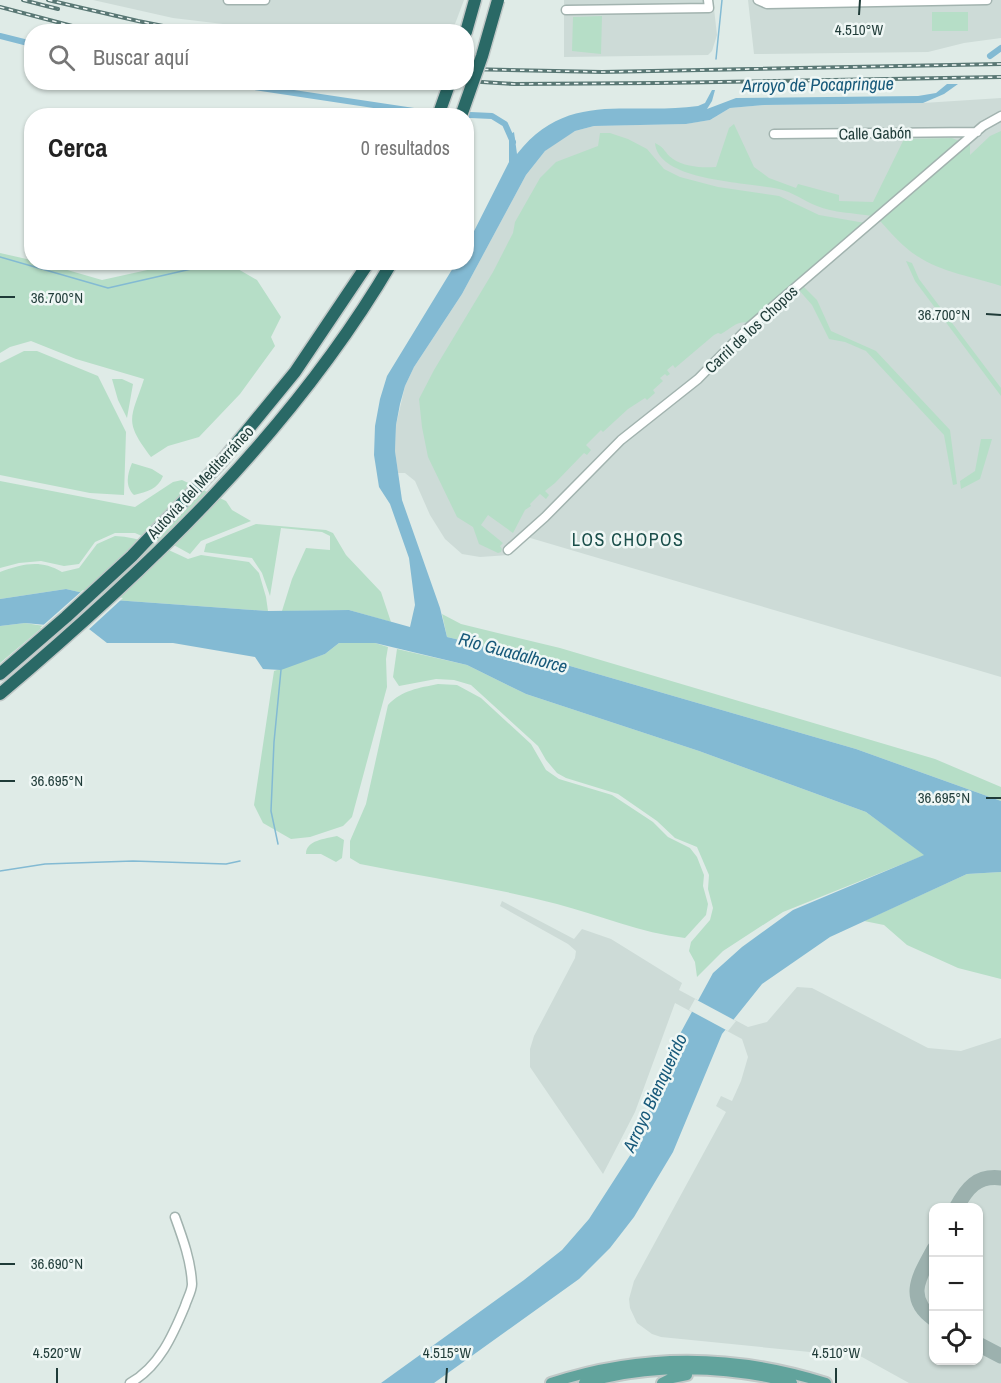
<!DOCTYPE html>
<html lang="es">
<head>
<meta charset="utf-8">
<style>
  body { margin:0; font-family:"Archivo Narrow",sans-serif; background:#f2f2f2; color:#222 }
  .controls { position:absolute; right:18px; bottom:18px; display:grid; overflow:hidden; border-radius:12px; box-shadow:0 2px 4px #0004 }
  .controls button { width:54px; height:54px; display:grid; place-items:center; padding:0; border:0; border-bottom:2px solid #e0e0e0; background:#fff; color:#222; font:30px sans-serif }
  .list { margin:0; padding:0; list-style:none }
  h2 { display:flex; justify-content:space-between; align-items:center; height:78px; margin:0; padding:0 24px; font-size:26px }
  h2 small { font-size:20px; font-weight:400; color:#767676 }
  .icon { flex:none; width:33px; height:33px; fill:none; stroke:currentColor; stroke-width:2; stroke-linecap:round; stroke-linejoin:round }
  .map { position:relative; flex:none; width:1001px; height:1383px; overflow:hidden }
  .search { position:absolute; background:#fff; box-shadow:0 2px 4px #0004; left:24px; top:24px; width:450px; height:66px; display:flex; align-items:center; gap:15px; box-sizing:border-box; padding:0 21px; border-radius:24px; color:#767676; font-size:22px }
  .panel { position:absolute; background:#fff; box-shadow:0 2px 4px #0004; left:24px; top:108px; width:450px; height:162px; border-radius:24px }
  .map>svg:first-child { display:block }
</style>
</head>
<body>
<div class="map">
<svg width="1001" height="1383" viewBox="0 0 1001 1383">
  <rect width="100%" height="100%" fill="#dfebe7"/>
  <path fill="#cddbd7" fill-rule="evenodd" d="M93 0H464L452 32 259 31 223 24 173 18Z
    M564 0H713L717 35 712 51 708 55 564 57Z
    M748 0H1001V38L964 43 928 52 754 54Z
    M1001 98V677L527 537 509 555 480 557 462 554 445 539 430 515 415 481 405 473H398L395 451 396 425 405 386 414 367 462 294 526 175 545 151 561 139 575 131 594 126 685 124 710 120 730 108 764 105 923 103Z
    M502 901 574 939 582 929 611 939 682 983 679 990 748 1027 767 1022 797 987 812 988 928 1048 961 1051 1001 1038V1383H909L862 1357 833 1347 810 1352 661 1337 652 1334 637 1323 630 1308 629 1299 634 1281 726 1112 716 1106 721 1096 732 1101 741 1081 748 1057 742 1039 675 1003 635 1112 603 1174 530 1067V1049L534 1036 575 958 576 951 568 944 500 906ZM934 1208H978V1360H934Z"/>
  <path fill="#b6dec7" d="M932 12H968V31H932Z
    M602 16 601 54 572 51 573 17Z
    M734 124 754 167 769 178 796 188 798 184 839 195V201L873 202 904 139 952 138 959 141 872 216C855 213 833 213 817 206 804 201 793 192 779 189 750 182 658 182 655 143 666 148 664 153 673 159 685 167 702 168 716 167L729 128Z
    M1001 131V286C974 277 941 272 917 256 903 247 892 234 880 221L970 143V155L990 136Z
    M600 133H610L628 139 647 149 664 169 680 177 718 187 779 196 819 215 865 223 751 323C737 320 732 328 721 334L718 333 714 335 675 368 673 365 667 370 670 374 667 376 665 374 660 378 663 381 653 390 655 393 647 400 645 398 628 409 603 432 601 430 586 445 591 450 587 455 584 453 555 483 545 491 549 495 546 499 540 494 530 504 531 506 525 510 513 533 488 515 481 525 503 543 500 546 502 549 501 552 498 553 479 544 473 527 457 517 428 457 422 427 419 399 434 370 493 272 513 233 515 222 540 178 556 162 598 146Z
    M0 253 31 260 32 262 43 263 102 280 179 263H234L231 265 257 280 281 317 271 337 275 346 240 394 199 437 168 446 151 457C123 420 131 419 144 379L76 359 31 341 10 347 0 353Z
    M906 261 912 263 919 279 1001 388V396L915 281Z
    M802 285 817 300 831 331 876 351 950 430 957 484 953 485 944 435 866 351 845 342 829 339 812 305 798 289Z
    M24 351H37L98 376 126 432 124 495 90 493 0 475V363Z
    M112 379H122L133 384 127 418 118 400Z
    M981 439H992L980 479 961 489 960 481 975 471Z
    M132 463 152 469 163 476C158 489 147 492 134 495 125 486 127 475 132 463Z
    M182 480 226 501 232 510 251 521 201 541 190 554 172 544 151 540 135 533H115L95 542 79 564 64 566 41 561 19 563 0 568V481L135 507 173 482Z
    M256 524 326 530 333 533 346 555 381 592 391 622 349 610 282 611 292 579 306 548 330 550V536L322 532 281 528 270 596 262 573 252 558 204 552 206 544Z
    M115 536C140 537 166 548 188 559L201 555 249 562 259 573 266 597 268 611 114 600 66 589 0 599V572C23 564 40 559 62 572L79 568 97 544Z
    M442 614 461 624 560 648 935 759 1001 787V801L856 749 570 666 447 637Z
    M25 623 44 626 0 663V626Z
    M339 643H375L388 647 386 659 387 687 352 817 343 826 310 837 291 839 263 823 254 805 274 671 325 654Z
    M397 649 467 665 526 694 699 751 866 812 925 855 783 912 723 951 697 977 695 962 689 951 691 942 710 920 713 908 708 889 709 875 697 847 675 838 657 821 618 794 566 778 557 773 546 760 538 746 471 685 454 680 436 679 399 686 393 677Z
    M438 684 457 685 481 698 531 744 546 770 559 779 612 795 653 822 668 837 690 848 697 857 704 875 703 886 708 904 706 915 685 938C641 933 599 915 557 904 492 887 426 877 360 864L350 858V841L366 804 388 705C402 690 419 688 438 684Z
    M337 836 344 840 342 858 336 862 321 854H306C306 840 325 839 337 836Z
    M1001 872V979L958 968 907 945 884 925 864 921 967 874Z"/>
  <path fill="#83bad3" d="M947 84H958L944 94 923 103 764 105 730 108 710 120 686 124 594 126 575 131 545 151 526 175 462 294 414 367 405 386 400 404 396 425 395 451 402 500 440 608 447 637 570 666 856 749 1001 801V872L967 874 830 937 762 984 722 1034 673 1152 634 1217 610 1248 579 1279 434 1383H381L524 1280 562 1250 589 1219 638 1143 668 1056 713 973 742 947 793 910 924 855 866 812 699 751 526 694 467 665 375 643H339L325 654 281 670 263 669 255 657 173 643H107L89 629 25 623 0 626V599L66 589 114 600 268 611 349 610 410 627 415 605 409 558 390 504 379 487 374 455 375 426 380 399 387 376 456 263 466 262 467 245 509 162V135L514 132 517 154C568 89 628 116 698 106L705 103 712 90H715L712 101 707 109 736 98 918 96 936 93Z"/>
  <path fill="#dfebe7" d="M83 590 123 598 86 632 40 628Z
    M695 999 736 1021 728 1031 689 1010Z"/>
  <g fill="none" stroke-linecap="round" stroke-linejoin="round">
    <path stroke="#83bad3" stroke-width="1.5" d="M716 59 722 0
      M416 116 418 112
      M0 257 108 288 200 267 207 262
      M278 844 271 811 274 742 281 670
      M0 871 45 864 133 861 226 864 240 861"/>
    <path stroke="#83bad3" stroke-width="6" d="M0 36 32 44
      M990 56 1001 48
      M221 82 427 113 492 116 505 124 513 142"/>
    <path stroke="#9cb1ae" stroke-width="15" d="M956 1208C967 1188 977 1175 1001 1178
      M934 1249C920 1275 904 1298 934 1319
      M978 1344 1001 1356"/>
    <g stroke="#a2b3af" stroke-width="11">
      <path id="minor" d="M228 0H265
        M758 0 767 4 987 0
        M566 10 709 8 708 0
        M774 134 977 132
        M508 550 545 517 621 440 698 379 747 329 983 126 1001 116
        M130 1383C159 1367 173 1335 185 1306 187 1299 192 1291 192 1284 191 1261 183 1239 175 1217"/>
    </g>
    <g stroke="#c0c8c7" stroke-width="14">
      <path id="major" d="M551 1383C642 1353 735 1354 826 1383
        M584 1383C651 1364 725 1365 792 1383
        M662 1383 672 1378 687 1375"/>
    </g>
    <g stroke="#c0c8c7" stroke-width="15">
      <path id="highway" d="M466 32 475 0
        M438 116 450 82
        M0 674 66 617 132 556 222 461 295 372 369 262
        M0 694C148 569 293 431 392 262"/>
    </g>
    <use href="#minor" stroke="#fff" stroke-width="8"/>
    <use href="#major" stroke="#61a39c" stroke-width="10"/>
    <use href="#highway" stroke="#2a6966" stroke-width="12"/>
    <g stroke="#597774" stroke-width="4">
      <path id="rail" d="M23 0 58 9
        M48 0 138 21 193 32
        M0 7 95 32
        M466 69 602 72 1001 64
        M466 81 514 84 658 83 1001 77"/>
    </g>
    <use href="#rail" stroke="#eff7f5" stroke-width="1.5" stroke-dasharray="4.5" stroke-linecap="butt"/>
    <g stroke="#c0c8c7" stroke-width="15" stroke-linecap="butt">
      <path id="highway-bridge" d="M461 116 482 56 498 0"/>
    </g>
    <use href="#highway-bridge" stroke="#2a6966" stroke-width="12"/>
  </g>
  <path fill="none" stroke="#1f3b38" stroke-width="2" d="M859 15 860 0M0 297H15M986 314 1001 315M0 781H15M986 798H1001M0 1264H15M57 1383V1368M446 1383 447 1368M836 1383V1368"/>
  <g text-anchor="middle" stroke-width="5" stroke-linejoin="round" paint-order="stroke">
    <g font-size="16" fill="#1f3b38" stroke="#eff7f5">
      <text transform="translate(875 133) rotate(-1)" y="6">Calle Gabón</text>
      <text transform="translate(751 329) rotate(-43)" y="6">Carril de los Chopos</text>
      <text transform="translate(200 482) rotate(-47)" y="6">Autovía del Mediterráneo</text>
    </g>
    <g font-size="18" font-style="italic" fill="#17597a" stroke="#eff7f5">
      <text transform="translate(818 85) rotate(-1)" y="6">Arroyo de Pocapringue</text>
      <text transform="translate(513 653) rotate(15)" y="6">Río Guadalhorce</text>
      <text transform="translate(655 1093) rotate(-65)" y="6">Arroyo Bienquerido</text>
    </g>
    <g font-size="18" letter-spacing="1.5" fill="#1a4e4a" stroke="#eff7f5">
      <text x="628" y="546">LOS CHOPOS</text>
    </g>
  </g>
  <g font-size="15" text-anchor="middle" fill="#1f3b38" stroke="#eff7f5" stroke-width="5" stroke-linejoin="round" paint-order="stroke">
    <text x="859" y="35">4.510°W</text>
    <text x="57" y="303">36.700°N</text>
    <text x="944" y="320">36.700°N</text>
    <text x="57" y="786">36.695°N</text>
    <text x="944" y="803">36.695°N</text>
    <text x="57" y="1269">36.690°N</text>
    <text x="57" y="1358">4.520°W</text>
    <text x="447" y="1358">4.515°W</text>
    <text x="836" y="1358">4.510°W</text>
  </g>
</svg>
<div class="controls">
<button>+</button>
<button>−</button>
<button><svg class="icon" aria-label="locate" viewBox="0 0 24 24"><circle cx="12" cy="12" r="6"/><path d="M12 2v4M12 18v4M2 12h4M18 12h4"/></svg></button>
</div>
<div class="search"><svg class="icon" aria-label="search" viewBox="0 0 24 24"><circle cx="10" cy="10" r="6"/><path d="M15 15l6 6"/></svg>Buscar aquí</div>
<section class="panel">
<h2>Cerca<small>0 resultados</small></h2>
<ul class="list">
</ul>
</section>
</div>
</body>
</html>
